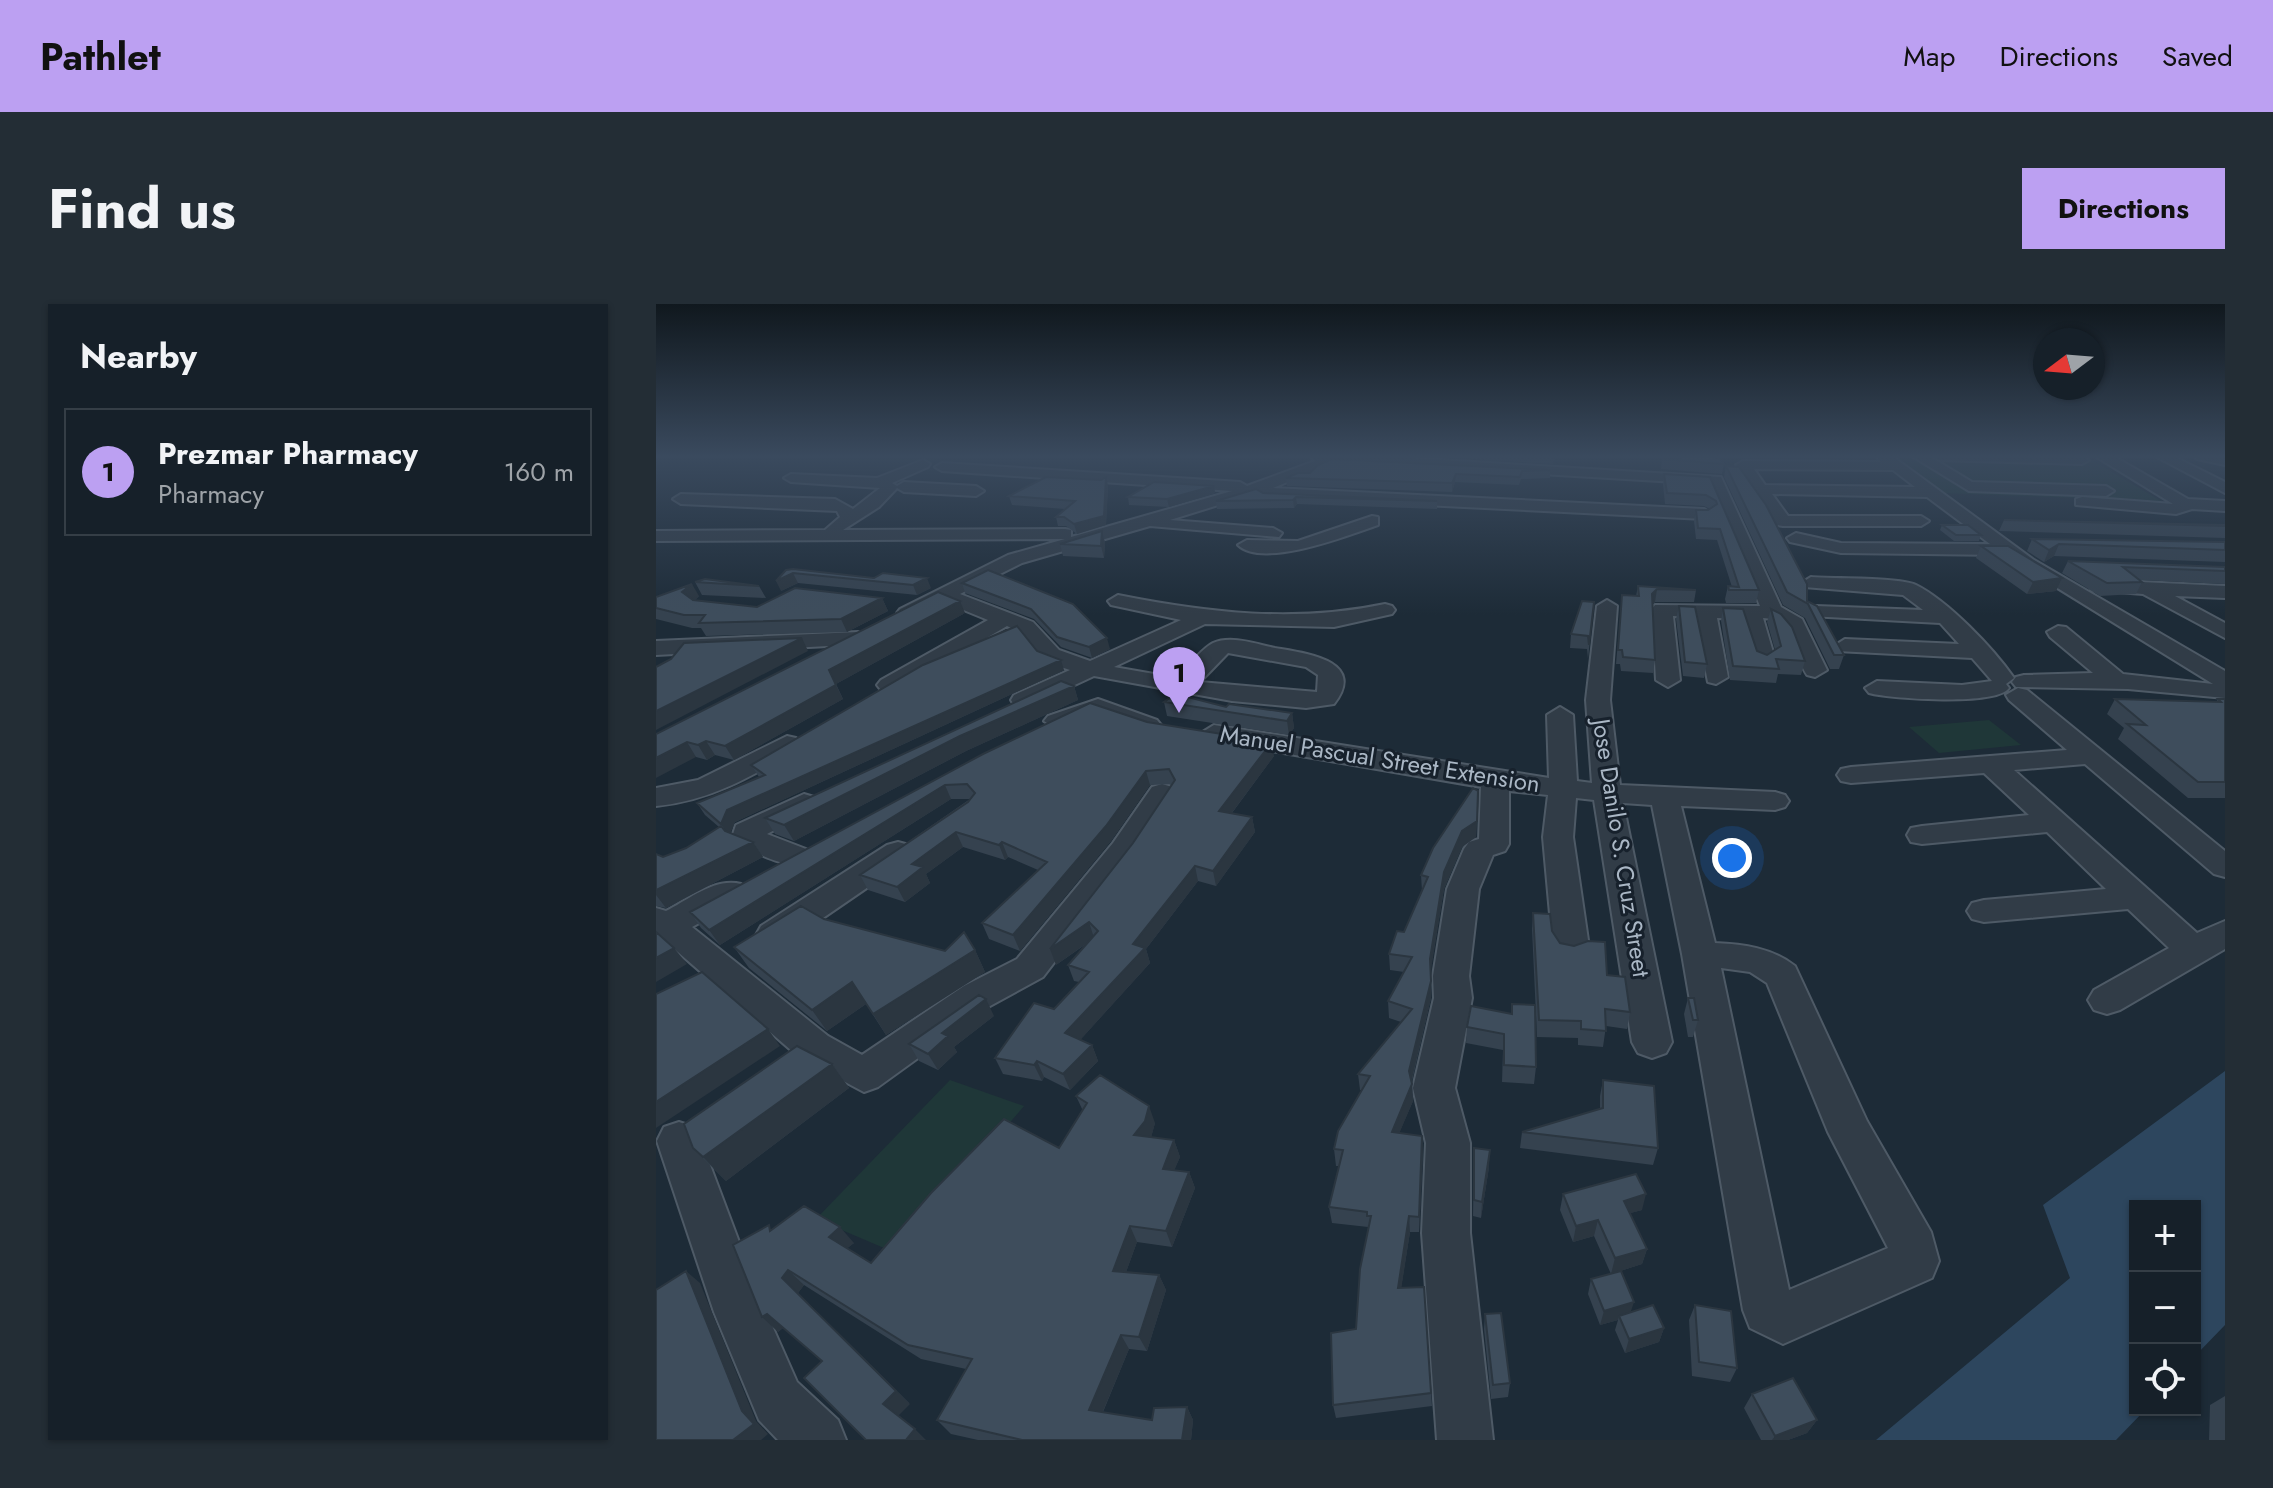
<!DOCTYPE html>
<html lang="en">
<head>
<meta charset="utf-8">
<style>
  body { margin:0; font-family:Jost,sans-serif; background:#232d35; color:#f1f3f6 }
  .controls { position:absolute; right:24px; bottom:24px; display:grid; overflow:hidden; border-radius:0px; box-shadow:0 2px 6px #0004 }
  .controls button { width:72px; height:72px; display:grid; place-items:center; padding:0; border:0; border-bottom:2px solid #353e46; background:#162029; color:#f1f3f6; font:40px sans-serif }
  .compass { position:absolute; left:1377px; top:24px; width:72px; height:72px; border-radius:50%; background:#162029; box-shadow:0 2px 6px #0004; rotate:254deg }
  .you { position:absolute; left:1076px; top:554px; width:28px; height:28px; margin:-20px; border:6px solid #fff; border-radius:50%; background:#1a73e8; box-shadow:0 0 0 12px #1a73e833 }
  .badge { display:grid; place-items:center; width:52px; height:52px; border-radius:50%; background:#bca0f2; color:#111; font-size:26px; font-weight:700 }
  .pin { position:absolute; translate:-50% -66px; filter:drop-shadow(0 2px 4px #0008) }
  .pin::after { content:''; position:absolute; top:42px; width:28px; height:24px; background:inherit; clip-path:polygon(0 0,100% 0,50% 100%) }
  .list { margin:0; padding:0; list-style:none }
  h2 { display:flex; justify-content:space-between; align-items:center; height:104px; margin:0; padding:0 32px; font-size:34px }
  h2 small { font-size:26px; font-weight:400; color:#9ea3a8 }
  .list li { display:grid; grid-template-columns:52px 1fr auto; gap:24px; align-items:center; box-sizing:border-box; height:128px; margin:0 16px 16px; padding:0 16px; border:2px solid #353e46; border-radius:0px }
  .list b { display:block; font-size:30px; white-space:nowrap }
  .list p { margin:0; font-size:26px; white-space:nowrap; color:#9ea3a8 }
  .list em { font-size:26px; font-style:normal; color:#9ea3a8 }
  .icon { flex:none; width:44px; height:44px; fill:none; stroke:currentColor; stroke-width:2; stroke-linecap:round; stroke-linejoin:round }
  .map { position:relative; flex:none; width:1569px; height:1136px; overflow:hidden; border-radius:0px }
  header { display:flex; align-items:center; gap:48px; box-sizing:border-box; height:112px; padding:0 40px; background:#bca0f2; color:#111 }
  header strong { font-size:38px }
  nav { display:flex; gap:44px; margin-inline-start:auto; font-size:28px }
  .intro { display:flex; align-items:center; justify-content:space-between; box-sizing:border-box; height:192px; padding:0 48px }
  h1 { margin:0; font-size:56px }
  .button { padding:20px 36px; border-radius:0px; background:#bca0f2; color:#111; font-size:28px; font-weight:700 }
  main { display:flex; gap:48px; padding:0 48px }
  aside { flex:1; background:#162029; border-radius:0px; box-shadow:0 2px 6px #0004 }
  .map>svg:first-child { display:block }
</style>
</head>
<body>
<header>
<strong>Pathlet</strong>
<nav><a>Map</a><a>Directions</a><a>Saved</a></nav>
</header>
<div class="intro"><h1>Find us</h1><a class="button">Directions</a></div>
<main>
<aside>
<h2>Nearby<small></small></h2>
<ul class="list">
<li><span class="badge">1</span><div><b>Prezmar Pharmacy</b><p>Pharmacy</p></div><em>160 m</em></li>
</ul>
</aside>
<div class="map">
<svg width="1569" height="1136" viewBox="0 0 1569 1136">
  <rect width="100%" height="100%" fill="#1d2b37"/>
  <path fill="#1f3738" d="M43 152H284L273 159Z
    M1239 152H1429L1505 197 1285 189Z
    M1333 416 1365 441 1283 449 1253 423Z
    M294 776 368 802 242 950 160 915Z"/>
  <path fill="#2d465e" d="M1569 767V1021L1539 1052V902H1479V1106H1489L1460 1136H1220L1414 974 1387 901Z"/>
  <g fill="none" stroke-linecap="round" stroke-linejoin="round">
    <g stroke="#4e5a66" stroke-width="4">
      <path id="minor" d="M654 152H720L1065 173 1125 303 1146 315 1171 366 1159 373 1151 371C1138 351 1135 315 1107 314L1119 355 1108 362 1100 360 1086 315 1061 314 1072 373 1060 380 1052 378 1039 313 1017 312 1024 376 1012 383 1000 376 996 305 999 301 1104 302 1054 180 680 158 617 184 1048 205 1056 210 1048 215 608 193 601 189 514 216 617 224 626 229 623 233 494 222 366 259 304 290 377 318 403 346 434 357 525 316 455 301 452 297 462 291C552 309 639 319 729 300L736 302 739 306 736 310 678 323 549 320 458 363 521 374C531 364 544 346 557 339 575 331 600 340 619 344 648 349 712 356 678 400L650 404 576 397 438 372 376 401H358L355 396 358 391 414 366C375 355 379 334 351 322L241 386H225L221 381 225 376 332 316 288 298 251 315 241 309 244 305 352 251 409 235 0 237V227L169 226 184 213 181 207 25 200 17 195 25 190 179 195 197 205 224 184 135 178 128 174 135 170 221 174 267 156 274 160 272 163 236 179 241 182 248 178 320 182 328 187 320 192 248 188 241 184 223 203 187 226 409 225 415 226V233L576 187 286 167 279 163 286 159 584 178 591 182 659 157ZM572 349 650 363 662 371 661 388 544 378Z
        M1220 152H1236L1378 256 1569 367V394L1472 385 1360 383 1356 378 1360 373 1368 371 1437 369 1394 333 1391 328 1402 322 1410 323 1467 370 1557 380 1348 251 1185 249 1134 238 1131 234 1140 229 1185 239 1334 240 1271 193 1116 190 1132 212H1265L1273 217 1265 222H1127L1121 221 1080 161 1087 157 1225 158ZM1098 165 1237 166 1259 183 1109 181Z
        M1256 152H1273L1316 178 1450 182 1458 187 1450 192 1313 187Z
        M1276 152H1428L1433 156 1426 160 1283 156Z
        M1439 152H1457L1532 195 1569 197V207L1536 205 1520 210 1420 201V195L1426 193 1517 200Z
        M1499 152H1517L1569 178V189Z
        M1539 152 1569 153V161L1541 155Z
        M716 212 722 213V221C693 231 607 265 582 241L591 236 642 237Z
        M1155 273C1177 275 1243 273 1260 281 1292 297 1337 344 1358 374L1350 380 1353 384C1341 402 1235 395 1213 389L1209 384 1221 377 1306 381 1336 377 1316 354 1181 347 1178 342 1189 335 1303 340 1284 319 1153 312 1150 308 1153 304 1160 302 1267 306 1247 291 1148 283 1145 279Z
        M1443 276 1569 282V294L1519 292 1569 319V334L1487 290 1436 286 1433 282Z
        M951 296 961 302 954 396 964 481 1119 488 1129 491 1133 497 1129 503 1119 506 1025 502 1059 639C1087 640 1116 644 1139 662L1211 817 1275 928 1283 957 1276 974 1127 1040 1094 1024 1087 1006 1026 650 996 501 967 499 1016 738 1010 749 996 754 982 749 976 738 938 496 920 494 917 533 933 643 927 652 915 655 903 652 897 643 887 533 892 491 853 487V540L849 547 837 551 823 585 813 672 816 694 799 784 814 839V929L837 1136H781L766 929 770 839 757 784 778 694 777 672 791 585 808 545 813 538 823 535 825 483 558 437 545 429 558 421 893 474 891 411 904 403 917 411 921 477 936 479 930 396 941 302ZM1065 664 1094 668 1111 679 1172 828 1232 944 1133 986Z
        M202 328 213 335 210 340 0 351V337Z
        M1362 384 1371 386 1569 547V573L1558 570 1429 460 1358 466 1541 629 1569 617V645L1464 706 1451 710 1438 706 1432 696 1438 686 1513 644 1472 605 1328 618 1316 615 1311 607 1316 599 1328 596 1450 585 1391 528 1266 540 1255 538 1251 531 1255 524 1266 522 1373 511 1328 469 1195 479 1185 477 1181 471 1185 465 1195 463 1411 446 1353 396 1350 391Z
        M442 395 501 416 505 421 492 429 442 411 401 425 388 417 392 412Z
        M131 432 140 434 144 440 140 446C95 473 53 497 0 502V484L42 476Z
        M506 480 516 483 520 489 479 553 387 673 334 702 222 783 208 788 144 754 0 629V604L10 607C32 596 59 573 85 580L89 588 85 596 36 623 172 732 206 751 308 682 361 655 457 539 496 483Z
        M148 490 158 493 163 499 158 505 111 530 150 545 155 552 150 559C127 565 101 548 80 540L76 533 80 521Z
        M242 538 253 541 258 548 253 555 129 640 117 643 105 640 100 631 105 622 231 541Z
        M23 818 38 823 45 837 106 999 141 1078 182 1116 190 1136H122L103 1116 58 1008 1 837 8 823Z"/>
    </g>
    <use href="#minor" fill="#313c47" fill-rule="evenodd"/>
  </g>
  <path fill="#35424f" d="M773 152H899L897 160Z
    M1524 152H1538L1537 154H1528Z
    M1006 155 1024 156 1068 160 1066 170 1005 165Z
    M1070 162 1151 297 1188 351 1183 365H1174L1149 314 1127 301 1068 173Z
    M894 166V174L865 175 863 181 799 178 796 188 631 182 630 174 654 169Z
    M1008 170 1054 173 1103 286 1100 299H1070L1069 295 1072 282 1076 283 1061 236 1040 235 1038 217 1040 206H1052L1054 205 1048 202 1009 200 1007 180Z
    M452 181 450 221 421 230 410 222H402L400 213 409 205 356 201 353 192Z
    M558 182 559 189 513 203 473 201 472 193Z
    M607 189 781 197V205L641 200 638 204 561 205 560 197Z
    M1348 216 1569 221V234L1343 227Z
    M1286 221 1325 231 1323 237H1298L1284 226Z
    M446 227 449 239 448 254 407 252 404 240Z
    M1376 235 1569 238V258L1398 252 1388 258 1371 247Z
    M1325 242 1406 274 1400 287 1371 290 1320 254Z
    M1412 257 1569 263V280L1484 276 1486 278 1480 290 1444 292 1406 269Z
    M130 266 218 274 275 284 261 291 142 279 125 287Z
    M39 278 103 282 110 294 46 291Z
    M306 279 417 300 454 345 436 354 405 343 378 315 309 289Z
    M982 282 1040 286 1038 298H999L996 301 999 356 997 369 965 367 964 360H960L966 291 980 292Z
    M43 292 39 296 101 303 226 294 232 307 191 328 50 332 45 324H36L0 315V293Z
    M938 298 932 355 931 345 914 344 915 330Z
    M1023 302 1051 360 1048 374 1027 372 1020 315Z
    M1067 304 1101 347 1111 351 1119 346 1111 318 1115 305 1149 357 1145 371 1122 370 1120 379 1074 376 1065 317Z
    M309 309 180 380 187 395 78 456 59 451 51 456 40 453 0 430Z
    M381 347 408 366 79 518 74 529 97 538 107 553 10 604 0 602V550L7 553 30 544 63 523 49 511 41 499 103 473 95 461Z
    M418 382 422 396 310 447 138 537 119 530 109 514Z
    M1459 395 1560 398 1562 395H1569V494H1532L1462 435 1468 424 1451 410Z
    M508 398 636 409 638 424 633 431 511 412Z
    M491 418 618 452 576 509 596 513 599 528 560 582 542 577 490 645 494 659 424 736 436 741 442 757 414 786 388 773 386 777 347 770 339 754 398 705 423 678 418 677 412 661 433 638 400 661 516 480 494 481 455 537 364 647 333 635 326 619 382 566 352 553 349 556 307 543 270 570 274 579 249 598 212 586 204 571 314 495H295L64 641 45 624 34 608 327 450Z
    M822 487 820 533 806 543 788 585 774 669 775 694 756 777 757 797 743 829 767 848 763 928H754L745 984 775 1089 776 1102 680 1114 677 1101 700 1025 712 923 676 919 673 903 683 862H680L678 845 706 786H704L702 770 745 718 733 714 732 697 748 668 734 666 733 650 748 628 766 587 765 571Z
    M877 609 896 627 904 639 951 671 974 708 971 725 950 722 947 743 922 741V734L881 733 876 625Z
    M168 615 289 647 319 646 329 668 230 731 210 700 171 727 93 664 78 643Z
    M1032 694 1042 716 1037 733H1032L1028 710Z
    M856 700 880 763 878 780 846 778 847 746 810 739 811 723 855 709Z
    M338 712 298 743 301 748 282 766 263 757 253 740Z
    M176 760 193 784 70 877 37 844Z
    M947 776 1002 844 997 861 864 844 866 828 944 805V792Z
    M420 792 499 819 495 833 518 836 524 853 518 866 533 868 539 884 516 943 481 938 470 968 503 971 510 986 491 1047 473 1045 447 1108 496 1116 531 1103 537 1116 535 1136H322L295 1130 281 1116 310 1065 265 1055 148 981 142 989 254 1100 166 1057 127 1024 122 1028 116 925 198 939 191 944 215 959 403 844 427 807Z
    M818 844 833 863 825 914 817 912Z
    M907 890 986 906 974 909 991 945 986 960 955 970 938 932 917 938 904 906Z
    M935 975 974 1008 1008 1024 1003 1038 969 1049 959 1026 962 1016 944 1021 932 990Z
    M1039 1001 1081 1064 1074 1078 1036 1072 1033 1016Z
    M829 1010 854 1079 852 1093 835 1095 828 1025Z
    M1096 1090 1161 1116 1151 1129 1132 1136H1105L1088 1104Z
    M1569 1092V1136H1553L1554 1101Z"/>
  <path fill="#2b3640" d="M800 170 799 178 796 188V179Z
    M450 173 452 181 450 221 421 230 418 220Z
    M558 182 559 189 513 203 511 195Z
    M640 193 641 200 638 204 637 196Z
    M446 227 449 239 448 254 445 242Z
    M1403 240 1398 252 1388 258 1393 246Z
    M137 269 142 279 125 287 120 277Z
    M271 274 275 284 261 291 257 281Z
    M1406 274 1400 287 1371 290 1377 278Z
    M36 280 43 292 33 301 26 288Z
    M1001 285 999 298 994 303 996 290Z
    M226 294 232 307 191 328 185 315Z
    M304 297 309 309 180 380 173 366Z
    M146 334 152 347 0 426V407Z
    M451 334 454 345 436 354 433 343Z
    M405 356 408 366 79 518 73 532 65 520 71 506Z
    M180 381 187 395 78 456 69 442Z
    M418 382 422 396 310 447 138 537 128 521 304 432Z
    M636 409 638 424 633 431 631 417Z
    M50 437 59 451 51 456 42 441Z
    M31 438 40 453 0 474V454Z
    M616 438 618 452 566 522 563 507Z
    M490 467 494 481 455 537 364 647 357 631Z
    M289 481 295 495 64 641 53 626Z
    M596 513 599 528 560 582 557 567Z
    M821 517 820 533 806 543 788 585 774 672V655L788 568 806 527Z
    M300 528 307 543 270 570 274 579 249 598 241 583 256 560Z
    M97 538 107 553 10 604 0 591V586Z
    M346 538 352 553 349 556 343 541Z
    M539 562 542 577 490 645 494 659 416 745 409 729 477 640Z
    M433 618 438 634 400 661 394 645Z
    M18 644 31 660 0 678V654Z
    M319 646 329 668 230 731 217 710Z
    M775 677V694L754 783 753 767Z
    M196 678 210 700 171 727 156 706Z
    M330 695 338 712 298 743 301 748 282 766 272 750 286 729Z
    M112 725 124 742 0 824V798Z
    M436 741 442 757 414 786 407 770Z
    M381 757 388 773 386 777 378 761Z
    M176 760 193 784 70 877 47 853Z
    M756 780 757 797 737 844 736 828Z
    M493 802 499 819 495 834 478 831Z
    M766 832 767 848 763 928V913Z
    M518 836 524 853 512 881 507 865Z
    M834 846 833 863 825 914 826 898Z
    M533 868 539 884 516 943 510 927Z
    M990 890 986 906 964 912 968 897Z
    M753 912 754 928 743 999 742 984Z
    M942 916 938 932 917 938 920 922Z
    M474 922 481 938 465 982 457 967Z
    M184 923 198 939 187 948 173 933Z
    M991 945 986 960 955 970 959 954Z
    M132 966 148 981 142 989 254 1100 241 1113 227 1100 126 974Z
    M30 967 44 979 100 1117 112 1130 105 1136H77L86 1107Z
    M503 971 510 986 491 1047 483 1033Z
    M978 998 973 1013 963 1012 962 1016 944 1021 948 1007Z
    M111 1010 127 1024 122 1028 106 1013Z
    M1008 1024 1003 1038 969 1049 973 1035Z
    M465 1031 473 1045 442 1119 433 1106Z
    M531 1103 537 1116 535 1136H526Z
    M1161 1116 1151 1129 1132 1136H1116L1119 1132Z
    M259 1125 270 1136H250Z"/>
  <path fill="#3e4d5c" stroke="#2b3640" stroke-width="2" d="M1026 152H1054L1064 154 1068 160 1006 155 1024 156Z
    M676 155 894 166 866 167 864 173 800 170 796 179 630 174 642 169H654L662 161Z
    M1070 162 1083 163 1110 201 1151 280V297L1161 302 1188 351H1178L1152 300 1131 288Z
    M1008 170 1054 173 1103 286H1073L1072 282 1083 283 1064 225 1042 224 1040 206H1052L1061 200 1060 197 1050 191 1011 189Z
    M390 173 445 176 450 173 448 212 418 220 408 213H400L419 197 353 192Z
    M498 178 558 182 511 195 472 193Z
    M600 185 607 189 781 197 640 193 637 196 560 197Z
    M1348 216 1569 221V222Z
    M1286 221H1312L1325 231H1300Z
    M446 227 445 242 404 240Z
    M1376 235 1569 238V246L1403 240 1393 246Z
    M1325 242H1352L1406 274 1377 278Z
    M1412 257 1569 263V267L1467 263 1486 278 1451 279Z
    M137 265 218 274 227 269 271 274 257 281 137 269 120 277 130 266Z
    M332 266 417 300 451 334 433 343 401 333 375 305 306 279Z
    M49 275 103 282 39 278Z
    M36 280 26 288 37 296 101 303 139 284 226 294 185 315 43 319 49 311H28L0 304V293Z
    M982 282 1040 286 1001 285 996 290 999 356 967 353 966 346H962L966 291 983 292Z
    M282 288 304 297 173 366 180 381 69 442 50 437 42 441 31 438 0 454V430Z
    M926 297 938 298 933 341 932 332 915 330Z
    M1023 302 1039 303 1051 360 1029 358Z
    M1067 304 1087 305 1101 347 1111 351 1125 342 1115 305 1125 310 1136 323 1149 357 1120 355 1123 365 1077 362Z
    M361 322 381 347 405 356 71 506 65 520 41 499 109 471 95 461 267 361Z
    M146 334 0 407V363L15 355 28 339Z
    M405 377 418 382 304 432 128 521 109 514Z
    M520 390 570 403 573 400 636 409 631 417 508 398Z
    M1459 395 1565 398 1562 395H1569V478H1542L1471 420 1490 421Z
    M434 399 491 418 616 438 563 507 596 513 557 567 539 562 477 640 489 644 409 729 436 741 407 770 381 757 378 761 339 754 378 699 398 705 433 668 412 661 442 627 433 618 394 645 477 539 519 476 513 465 490 467 450 522 357 631 326 619 391 558 346 538 343 541 300 528 256 560 267 563 241 583 204 571 312 498 319 489 311 480 289 481 53 626 34 608 327 450Z
    M817 484 822 487 821 517 806 527 788 568 774 655 775 677 753 767 756 780 736 828 766 832 763 913 753 912 742 984 768 983 775 1089 677 1101 675 1029 700 1025 704 965 715 912H711V908L673 903 687 846 678 845 682 827 714 772 702 770 756 705 732 697 756 653 733 650 741 627 748 628 772 573 765 571 777 544Z
    M65 522 69 527 97 538 0 586V550L7 553 30 544Z
    M145 602 168 615 289 647 308 628 319 646 217 710 196 678 156 706 78 643Z
    M877 609 894 610 896 627 904 639 918 642 932 637 949 638 951 671 969 673 974 708 949 705 950 727 925 725V717L883 716Z
    M0 628 18 644 0 654Z
    M46 668 112 725 0 798V690Z
    M323 691 330 695 286 729 292 732 272 750 253 740Z
    M1032 694H1038L1042 716H1037Z
    M856 700 879 701 880 763 848 761V730L811 723 815 702 856 710Z
    M141 742 176 760 47 853 37 844 28 820Z
    M444 771 493 802 489 817 478 831 518 836 507 865 533 868 510 927 474 922 457 967 503 971 483 1033 465 1031 433 1106 496 1116 498 1104 531 1103 526 1136H366L281 1116 316 1055 252 1041 132 966 126 974 240 1087 227 1100 259 1125 250 1136H210L148 1074 166 1057 111 1010 106 1013 77 941 113 921 114 927 148 902 184 923 173 933 215 959 275 889 348 815 403 844 431 799 420 792Z
    M947 776 998 782 1002 844 866 828 947 804Z
    M818 844 834 846 826 898 818 896Z
    M980 870 990 890 968 897 991 945 959 954 942 916 920 922 907 890Z
    M30 967 86 1107 98 1120 77 1136H0V986Z
    M965 967 978 998 948 1007 935 975Z
    M997 1001 1008 1024 973 1035 963 1012Z
    M1039 1001 1075 1007 1081 1064 1043 1058Z
    M845 1009 854 1079 837 1081 829 1010Z
    M1137 1074 1161 1116 1119 1132 1096 1090Z"/>
  <linearGradient id="sky" x2="0" y2="1"><stop stop-color="#10181e"/><stop offset="0.49" stop-color="#3a4a5e"/><stop offset="1" stop-color="#3a4a5e" stop-opacity="0"/></linearGradient>
  <rect width="1569" height="311" fill="url(#sky)"/>
  <g text-anchor="middle" stroke-width="6" stroke-linejoin="round" paint-order="stroke">
    <g font-size="24" fill="#aab7c5" stroke="#17212c">
      <text transform="translate(724 455) rotate(9)" y="8">Manuel Pascual Street Extension</text>
      <text transform="translate(965 544) rotate(81)" y="8">Jose Danilo S. Cruz Street</text>
    </g>
  </g>
</svg>
<div class="controls">
<button>+</button>
<button>−</button>
<button><svg class="icon" aria-label="locate" viewBox="0 0 24 24"><circle cx="12" cy="12" r="6"/><path d="M12 2v4M12 18v4M2 12h4M18 12h4"/></svg></button>
</div>
<svg class="compass" viewBox="-18 -18 36 36"><path d="M0-13l5 13h-10z" fill="#e53935"/><path d="M0 13l5-13h-10z" fill="#9ea3a8"/></svg>
<div class="you"></div>
<div class="pin badge" style="left:523px;top:409px">1</div>
</div>
</main>
</body>
</html>
